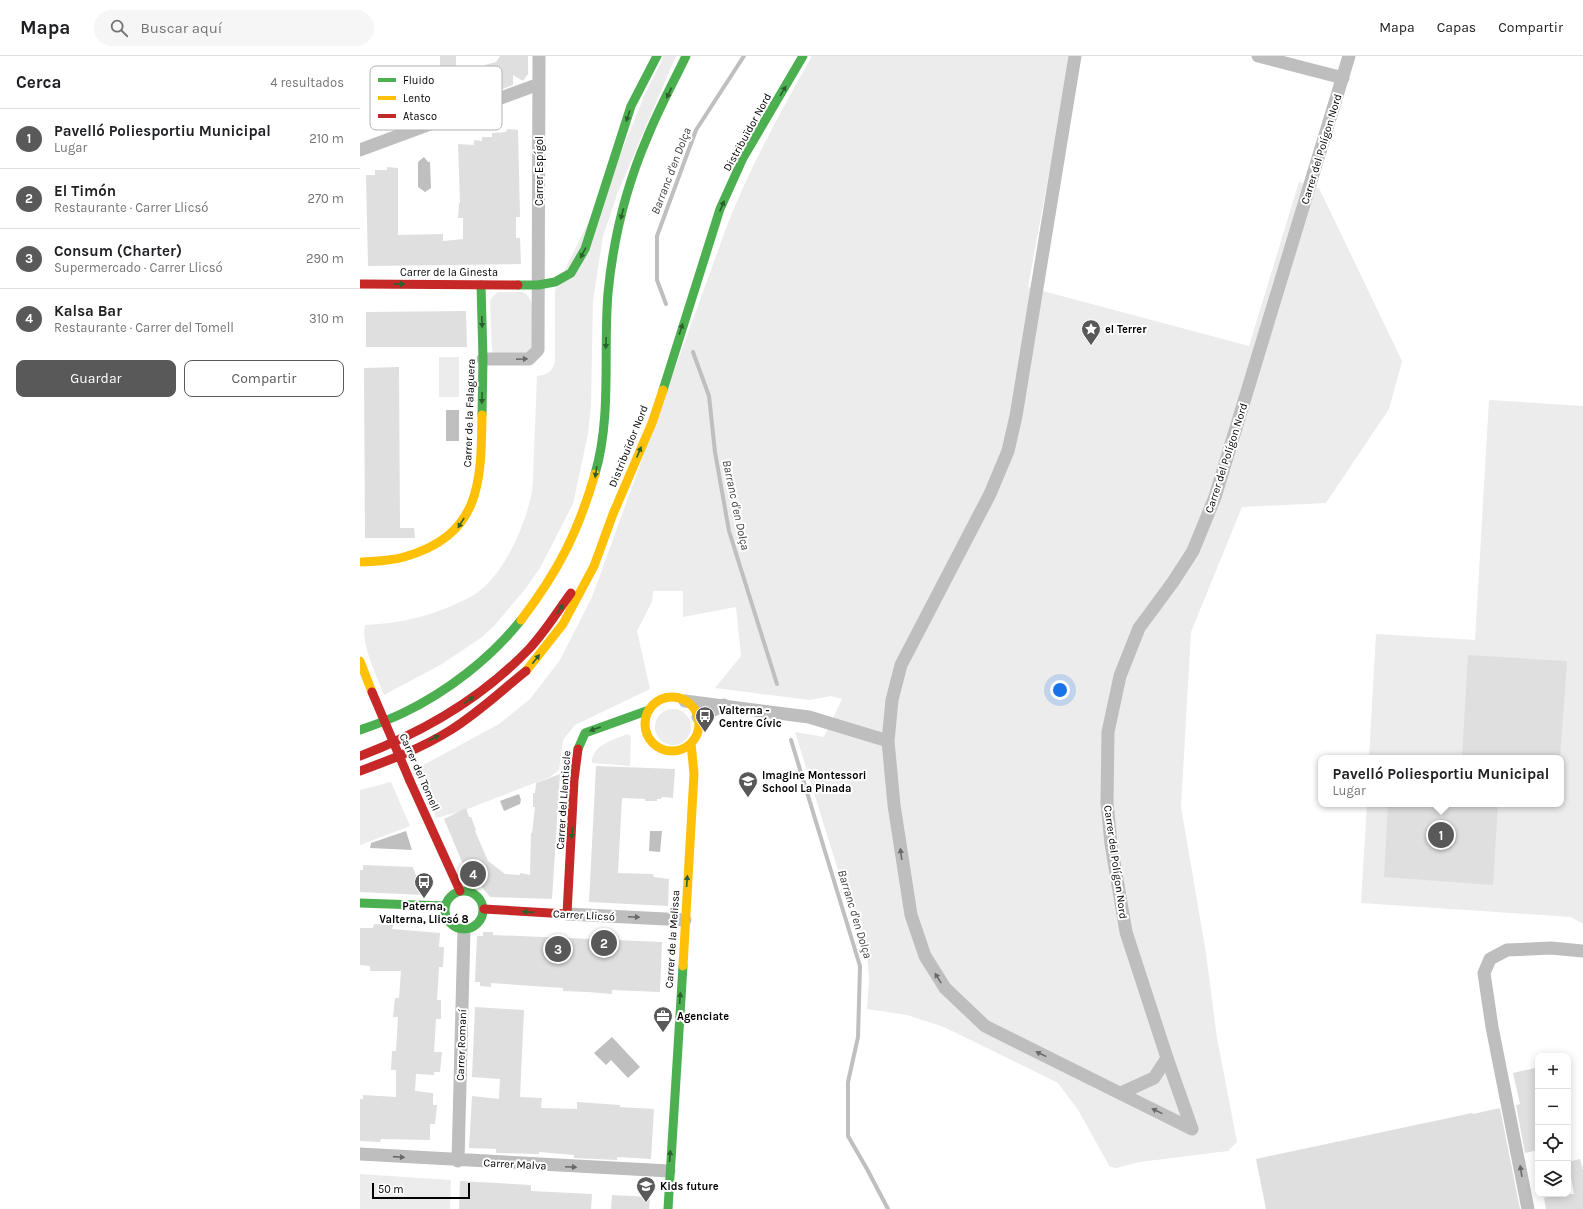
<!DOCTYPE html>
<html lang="es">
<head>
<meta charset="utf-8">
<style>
  body { margin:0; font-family:Karla,sans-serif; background:#f6f6f6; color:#202124 }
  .controls { position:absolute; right:12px; bottom:12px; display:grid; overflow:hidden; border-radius:8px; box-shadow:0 2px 10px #0003 }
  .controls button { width:36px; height:36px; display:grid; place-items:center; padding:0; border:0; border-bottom:1px solid #e0e0e0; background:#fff; color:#202124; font:20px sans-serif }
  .scale { position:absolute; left:12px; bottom:10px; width:98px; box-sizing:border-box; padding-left:4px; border:2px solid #000; border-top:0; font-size:11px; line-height:14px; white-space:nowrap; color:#000; -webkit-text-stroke:3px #fff; paint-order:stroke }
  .you { position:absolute; left:700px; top:634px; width:14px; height:14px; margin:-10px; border:3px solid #fff; border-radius:50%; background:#1a73e8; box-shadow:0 0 0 6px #1a73e833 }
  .badge { display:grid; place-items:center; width:26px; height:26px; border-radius:50%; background:#595959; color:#fff; font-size:13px; font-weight:700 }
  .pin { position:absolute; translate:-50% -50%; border:2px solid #fff; box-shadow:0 1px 4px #0006 }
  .popup { position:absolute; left:958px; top:699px; width:246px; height:52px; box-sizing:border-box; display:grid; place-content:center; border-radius:8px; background:#fff; filter:drop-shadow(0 1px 3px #0005); font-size:13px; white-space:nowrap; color:#757577 }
  .popup b { font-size:15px; color:#202124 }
  .popup::after { content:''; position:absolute; left:50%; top:100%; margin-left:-8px; border:8px solid transparent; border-top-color:#fff }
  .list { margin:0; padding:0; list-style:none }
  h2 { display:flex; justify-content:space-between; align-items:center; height:52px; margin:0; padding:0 16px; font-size:17px }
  h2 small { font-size:13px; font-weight:400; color:#757577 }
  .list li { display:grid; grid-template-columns:26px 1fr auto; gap:12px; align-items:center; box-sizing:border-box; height:60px; padding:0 16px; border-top:1px solid #e0e0e0 }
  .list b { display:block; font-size:15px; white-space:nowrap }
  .list p { margin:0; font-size:13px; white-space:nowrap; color:#757577 }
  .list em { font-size:13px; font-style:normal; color:#757577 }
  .actions { display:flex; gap:8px; padding:12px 16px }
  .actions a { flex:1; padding:9px 0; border:1px solid #595959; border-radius:8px; text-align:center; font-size:14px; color:#595959 }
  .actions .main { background:#595959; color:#fff }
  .icon { flex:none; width:22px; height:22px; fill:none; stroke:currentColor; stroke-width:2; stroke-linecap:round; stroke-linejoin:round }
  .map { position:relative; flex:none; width:1223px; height:1153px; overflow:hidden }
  header { display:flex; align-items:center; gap:24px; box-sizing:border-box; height:56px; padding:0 20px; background:#fff; border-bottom:1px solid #e0e0e0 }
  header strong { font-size:19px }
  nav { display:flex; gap:22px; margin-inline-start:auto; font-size:14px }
  .search { width:280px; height:36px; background:#f6f6f6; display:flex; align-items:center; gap:10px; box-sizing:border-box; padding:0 14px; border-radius:22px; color:#757577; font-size:15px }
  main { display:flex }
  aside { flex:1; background:#fff }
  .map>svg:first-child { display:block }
</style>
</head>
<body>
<header>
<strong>Mapa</strong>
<div class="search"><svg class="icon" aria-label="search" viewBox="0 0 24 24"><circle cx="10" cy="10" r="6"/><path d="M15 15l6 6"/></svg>Buscar aquí</div>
<nav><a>Mapa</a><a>Capas</a><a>Compartir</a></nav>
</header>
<main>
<aside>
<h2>Cerca<small>4 resultados</small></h2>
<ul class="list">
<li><span class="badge">1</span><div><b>Pavelló Poliesportiu Municipal</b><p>Lugar</p></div><em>210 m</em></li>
<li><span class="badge">2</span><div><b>El Timón</b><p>Restaurante · Carrer Llicsó</p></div><em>270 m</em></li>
<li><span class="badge">3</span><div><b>Consum (Charter)</b><p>Supermercado · Carrer Llicsó</p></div><em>290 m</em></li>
<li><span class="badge">4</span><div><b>Kalsa Bar</b><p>Restaurante · Carrer del Tomell</p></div><em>310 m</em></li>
</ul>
<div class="actions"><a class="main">Guardar</a><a>Compartir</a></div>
</aside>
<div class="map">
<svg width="1223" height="1153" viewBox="0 0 1223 1153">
  <rect width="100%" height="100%" fill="#fff"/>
  <path fill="#ececec" d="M304 0H316L258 136 243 180 233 245 231 350 228 378 213 448 180 512 166 532 134 570 122 581 82 608 24 639C18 622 0 587 5 569 44 567 77 559 112 540 143 523 166 468 172 435 174 422 173 408 174 396 175 370 176 345 177 320 187 319 192 316 195 306V234L254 114 285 38Z
    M452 0H708L704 36 668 231 889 290 939 126 959 132 1042 305 1029 353 966 447 882 451 831 576 821 751 846 897 857 982 877 1086 868 1095 780 1106 756 1112 750 1111 718 1054 698 1027 584 971 547 959 507 953 509 923 507 899 483 830 435 676 464 681 482 643 471 640 450 644 355 632 381 600 376 551 323 561V535H293L292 546 277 575 290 633 215 669 203 684 199 714 190 721 105 754 76 762 56 713 139 668 170 643 200 604 232 541 368 167C391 109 421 55 452 0Z
    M138 236H163L169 241 172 248V290L167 298 134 297 132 295 130 245 132 241Z
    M79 301H99V341H79Z
    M1129 344 1223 350V868L1211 861 1001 847 1007 748H1201V702H1009L1016 578 1115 584Z
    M295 671a18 18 0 1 1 36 0a18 18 0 1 1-36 0Z
    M267 678 271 680 270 710 232 707C231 689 254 684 267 678Z
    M31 726 50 770 0 789V734Z
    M0 1118 91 1124 90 1153H0Z"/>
  <path fill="#bfbfbf" d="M64 101 68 106H70L71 132 65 136 58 131V106Z
    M86 354H99V385H86Z
    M159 738 161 744 160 748 144 755 140 745Z
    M46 775 52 794 10 792 11 787Z
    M290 775H302L300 796 289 795Z
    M252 981 280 1011 268 1022 251 1004 246 1009 234 997Z"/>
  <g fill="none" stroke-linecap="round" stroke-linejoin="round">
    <path stroke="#bfbfbf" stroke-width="4" d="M306 248 297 224V180L336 74 384 0
      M333 296 349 340 355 396 369 475 417 628
      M431 684 500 910 498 981 488 1026V1080L507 1113 528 1153"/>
  </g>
  <path fill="#dfdfdf" d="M80 0H96V17L136 6 140 0H168V18L163 25 153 19V29L88 53 80 48Z
    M147 73 158 74 160 161H156V182H160L161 208 8 210 6 119H15V114H27V111L38 112V179L83 178V185L103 183V162H98L99 147H100L98 88 114 89V84L122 85V81H132V77L146 76Z
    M106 255 107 291H6V256Z
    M39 311 40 472H54L55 482H5L4 312Z
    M1108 599 1207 605 1200 702H1102Z
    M236 710 315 713 313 742 302 741 301 743H297V745H285V743L262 742 260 779 258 817 293 818 294 821 309 823 308 850 229 846Z
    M200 718 192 843 130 841 120 829 110 825 84 763 106 752 109 761H111L116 774 115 775 128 805 145 818 160 819V817L170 819 171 777H172L175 751H173V737H175L176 727Z
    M1028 748H1138L1133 829 1024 821Z
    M3 809 53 811 63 839 0 836V814H3Z
    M14 868 33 869 32 873 80 877 79 891H84L83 911H79L77 944H81V963H76L74 996H82L80 1016H74V1019L56 1018 55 1035 73 1037V1049H77L75 1068H70V1084L21 1083 20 1086 0 1085V1043H3V1039L36 1041V1014H31L32 995H36L38 961H33L35 942H39L41 915H10V910L0 909V872H13Z
    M123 876H133V879L302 886 300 936 252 934V938L228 936 203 935V932L131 927V931L120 930V926H115L117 880H123Z
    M115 951 164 954 160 1041 182 1042 181 1052 217 1053V1046L260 1049V1051L294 1053 291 1103 257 1101V1104L214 1102V1099L179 1096V1098L136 1097V1093L109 1092 112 1040 139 1043 140 1023 112 1021Z
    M1175 1012 1178 1027V1094L1165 1097 1156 1049 1160 1048 1153 1017Z
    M1140 1052 1160 1153H906L896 1103 1112 1057 1113 1058Z
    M1220 1103 1223 1114V1153H1186L1184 1142 1187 1141 1186 1138H1214L1208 1106Z
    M100 1125 171 1129V1135L232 1138 231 1153H99Z
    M252 1139 290 1141 289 1153H251Z"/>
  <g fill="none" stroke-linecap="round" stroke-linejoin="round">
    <path stroke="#bebebe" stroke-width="13" d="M715 0 656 360 648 395 630 438 541 609 532 644 528 685 534 749 551 859 565 900 585 932 625 970 832 1073
      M898 0 983 22
      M0 94 179 28
      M123 303H169L178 294 179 0
      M325 645 449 661 528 685
      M338 661 364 649
      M207 858 325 864
      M761 1037 794 1022 807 1002
      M832 1073 807 1002 766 876 751 788 747 747 748 676 760 620 779 572 813 526 833 495 855 441 989 0
      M0 1098 309 1115
      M98 1105 104 873
      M1168 1153 1132 971 1124 917 1130 903 1147 894 1191 892 1223 895"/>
    <path stroke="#4caf50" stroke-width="9" d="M121 229 123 303 122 359
      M158 229H178L195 226 211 217 225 193 271 50 297 0
      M303 334 360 153 383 102 443 0
      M235 418C252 360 243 297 248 237 253 185 266 131 287 82 298 54 313 27 326 0
      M0 674C14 669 29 664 43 657 87 636 131 602 161 564
      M218 693 225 677 289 654
      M85 854a19 19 0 1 1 38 0a19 19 0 1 1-38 0Z
      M0 847 85 850
      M308 1153 323 910"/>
    <path stroke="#ffc107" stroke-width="9" d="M2 506C16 505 31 505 44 501 121 479 121 427 122 359
      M161 564C198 516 218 476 235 418
      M0 605 12 636
      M166 615 203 568 234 510 253 458 292 367 303 334
      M285 668a27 27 0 1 1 54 0a27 27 0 1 1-54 0Z
      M323 910 334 718 331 687"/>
    <path stroke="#c62828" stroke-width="9" d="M0 228 158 229
      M0 700C64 676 121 643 169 593 185 576 197 556 211 537
      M0 715C30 704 62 692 89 675 117 658 141 635 166 615
      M50 725 100 835
      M124 853 207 858 214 724 218 693"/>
    <path stroke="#c62828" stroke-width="9" d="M12 636 50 725"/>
  </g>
  <defs><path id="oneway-solid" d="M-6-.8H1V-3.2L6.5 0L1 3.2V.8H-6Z"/></defs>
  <g fill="#2a602c">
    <use href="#oneway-solid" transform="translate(423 35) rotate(-59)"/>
    <use href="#oneway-solid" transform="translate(309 37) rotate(115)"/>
    <use href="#oneway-solid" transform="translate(268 60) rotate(109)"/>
    <use href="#oneway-solid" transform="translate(362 150) rotate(-67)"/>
    <use href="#oneway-solid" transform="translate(262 158) rotate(105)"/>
    <use href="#oneway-solid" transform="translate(223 197) rotate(118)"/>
    <use href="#oneway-solid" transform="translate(39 228)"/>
    <use href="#oneway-solid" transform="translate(122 266) rotate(88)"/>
    <use href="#oneway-solid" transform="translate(321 273) rotate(-72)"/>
    <use href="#oneway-solid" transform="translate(246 287) rotate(92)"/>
    <use href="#oneway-solid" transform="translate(122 342) rotate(91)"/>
    <use href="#oneway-solid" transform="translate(279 396) rotate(-67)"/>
    <use href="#oneway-solid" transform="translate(236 416) rotate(99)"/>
    <use href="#oneway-solid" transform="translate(101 467) rotate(122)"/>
    <use href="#oneway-solid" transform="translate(200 553) rotate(-55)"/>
    <use href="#oneway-solid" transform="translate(176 603) rotate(-52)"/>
    <use href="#oneway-solid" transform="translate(109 644) rotate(-34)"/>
    <use href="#oneway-solid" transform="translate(235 673) rotate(160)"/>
    <use href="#oneway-solid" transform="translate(74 682) rotate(-26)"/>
    <use href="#oneway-solid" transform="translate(212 777) rotate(93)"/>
    <use href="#oneway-solid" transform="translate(327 825) rotate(-86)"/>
    <use href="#oneway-solid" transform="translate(168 856) rotate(-176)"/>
    <use href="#oneway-solid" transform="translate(320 942) rotate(-86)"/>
    <use href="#oneway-solid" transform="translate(310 1100) rotate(-86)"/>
  </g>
  <g fill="#686868">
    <use href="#oneway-solid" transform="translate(162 303) rotate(-2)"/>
    <use href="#oneway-solid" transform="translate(541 798) rotate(-98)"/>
    <use href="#oneway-solid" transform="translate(274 861) rotate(3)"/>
    <use href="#oneway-solid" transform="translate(578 922) rotate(-122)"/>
    <use href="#oneway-solid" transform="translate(681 998) rotate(-154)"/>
    <use href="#oneway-solid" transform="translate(797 1055) rotate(-154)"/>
    <use href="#oneway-solid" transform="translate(39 1101) rotate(4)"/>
    <use href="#oneway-solid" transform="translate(211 1111) rotate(3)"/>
    <use href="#oneway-solid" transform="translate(1161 1115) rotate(-99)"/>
  </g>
  <defs>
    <g id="sight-pin" transform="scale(1)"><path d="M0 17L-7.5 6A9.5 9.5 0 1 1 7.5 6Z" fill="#595959" stroke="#fff"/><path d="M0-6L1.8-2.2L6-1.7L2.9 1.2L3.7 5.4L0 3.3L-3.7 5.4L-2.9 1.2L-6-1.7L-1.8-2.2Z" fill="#fff"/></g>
    <g id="bus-pin" transform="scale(1)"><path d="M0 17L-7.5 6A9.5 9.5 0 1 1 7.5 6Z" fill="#595959" stroke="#fff"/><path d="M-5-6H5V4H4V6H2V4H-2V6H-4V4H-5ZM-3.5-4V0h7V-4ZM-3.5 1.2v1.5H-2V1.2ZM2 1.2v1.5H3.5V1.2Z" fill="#fff"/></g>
    <g id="school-pin" transform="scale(1)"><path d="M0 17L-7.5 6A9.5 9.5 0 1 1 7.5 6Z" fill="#595959" stroke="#fff"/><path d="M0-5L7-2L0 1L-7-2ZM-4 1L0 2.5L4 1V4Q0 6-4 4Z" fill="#fff"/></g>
    <g id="office-pin" transform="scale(1)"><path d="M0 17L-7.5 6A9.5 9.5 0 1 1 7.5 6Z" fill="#595959" stroke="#fff"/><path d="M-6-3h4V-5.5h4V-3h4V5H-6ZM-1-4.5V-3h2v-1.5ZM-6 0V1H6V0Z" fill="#fff"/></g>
  </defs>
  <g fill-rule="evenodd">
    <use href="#sight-pin" x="731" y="273"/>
    <use href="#bus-pin" x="345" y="660"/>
    <use href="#school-pin" x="388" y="725"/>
    <use href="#bus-pin" x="64" y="826"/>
    <use href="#office-pin" x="303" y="960"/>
    <use href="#school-pin" x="286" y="1130"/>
  </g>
  <g text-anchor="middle" stroke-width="4" stroke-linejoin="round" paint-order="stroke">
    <g font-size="11" fill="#000" stroke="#fff">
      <text transform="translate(387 76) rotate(-61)" y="4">Distribuïdor Nord</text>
      <text transform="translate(961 93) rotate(-73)" y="4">Carrer del Polígon Nord</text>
      <text transform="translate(179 115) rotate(-90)" y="4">Carrer Espígol</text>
      <text x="89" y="220">Carrer de la Ginesta</text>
      <text transform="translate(109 357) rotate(-88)" y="4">Carrer de la Falaguera</text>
      <text transform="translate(268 390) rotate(-68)" y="4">Distribuïdor Nord</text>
      <text transform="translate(866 402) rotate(-72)" y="4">Carrer del Polígon Nord</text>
      <text transform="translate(60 716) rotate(66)" y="4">Carrer del Tomell</text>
      <text transform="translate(203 744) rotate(-86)" y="4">Carrer del Llentiscle</text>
      <text transform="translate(756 806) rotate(82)" y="4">Carrer del Polígon Nord</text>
      <text transform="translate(224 859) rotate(3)" y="4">Carrer Llicsó</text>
      <text transform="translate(312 883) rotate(-86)" y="4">Carrer de la Melissa</text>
      <text transform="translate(101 989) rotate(-88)" y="4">Carrer Romaní</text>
      <text transform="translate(155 1108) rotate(3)" y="4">Carrer Malva</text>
    </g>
    <g font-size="11" font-weight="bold" fill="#000" stroke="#fff" text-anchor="start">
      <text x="745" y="277">el Terrer</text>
      <text x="359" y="658">Valterna -<tspan x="359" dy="13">Centre Cívic</tspan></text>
      <text x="402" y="723">Imagine Montessori<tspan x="402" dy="13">School La Pinada</tspan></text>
      <text x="64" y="854" text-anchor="middle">Paterna,<tspan x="64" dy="13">Valterna, Llicsó 8</tspan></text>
      <text x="317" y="964">Agenciate</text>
      <text x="300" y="1134">Kids future</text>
    </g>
    <g font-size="12" font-style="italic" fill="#444" stroke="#fff">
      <text transform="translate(311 115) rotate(-69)" y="4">Barranc d'en Dolça</text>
      <text transform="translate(376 449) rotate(78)" y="4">Barranc d'en Dolça</text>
      <text transform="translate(495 858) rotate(73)" y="4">Barranc d'en Dolça</text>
    </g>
  </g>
  <rect x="10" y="10" width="132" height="64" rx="6" fill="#fff" stroke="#b2b2b2" stroke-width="1"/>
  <rect x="18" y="22" width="18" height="4" fill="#4caf50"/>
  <rect x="18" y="40" width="18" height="4" fill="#ffc107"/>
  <rect x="18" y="58" width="18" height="4" fill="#c62828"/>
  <g font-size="11" fill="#000">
    <text x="43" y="28">Fluido</text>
    <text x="43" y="46">Lento</text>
    <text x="43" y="64">Atasco</text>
  </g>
</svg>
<div class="controls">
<button>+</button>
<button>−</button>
<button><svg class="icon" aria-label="locate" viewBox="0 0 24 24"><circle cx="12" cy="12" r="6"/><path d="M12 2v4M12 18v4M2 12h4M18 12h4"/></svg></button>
<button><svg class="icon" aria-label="layers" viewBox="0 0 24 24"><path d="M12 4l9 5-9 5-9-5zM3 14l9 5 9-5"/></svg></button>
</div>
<div class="scale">50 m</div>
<div class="you"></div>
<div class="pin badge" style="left:1081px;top:779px">1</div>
<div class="popup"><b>Pavelló Poliesportiu Municipal</b>Lugar</div>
<div class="pin badge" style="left:244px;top:887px">2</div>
<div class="pin badge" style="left:198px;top:893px">3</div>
<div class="pin badge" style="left:113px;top:818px">4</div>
</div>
</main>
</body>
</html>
